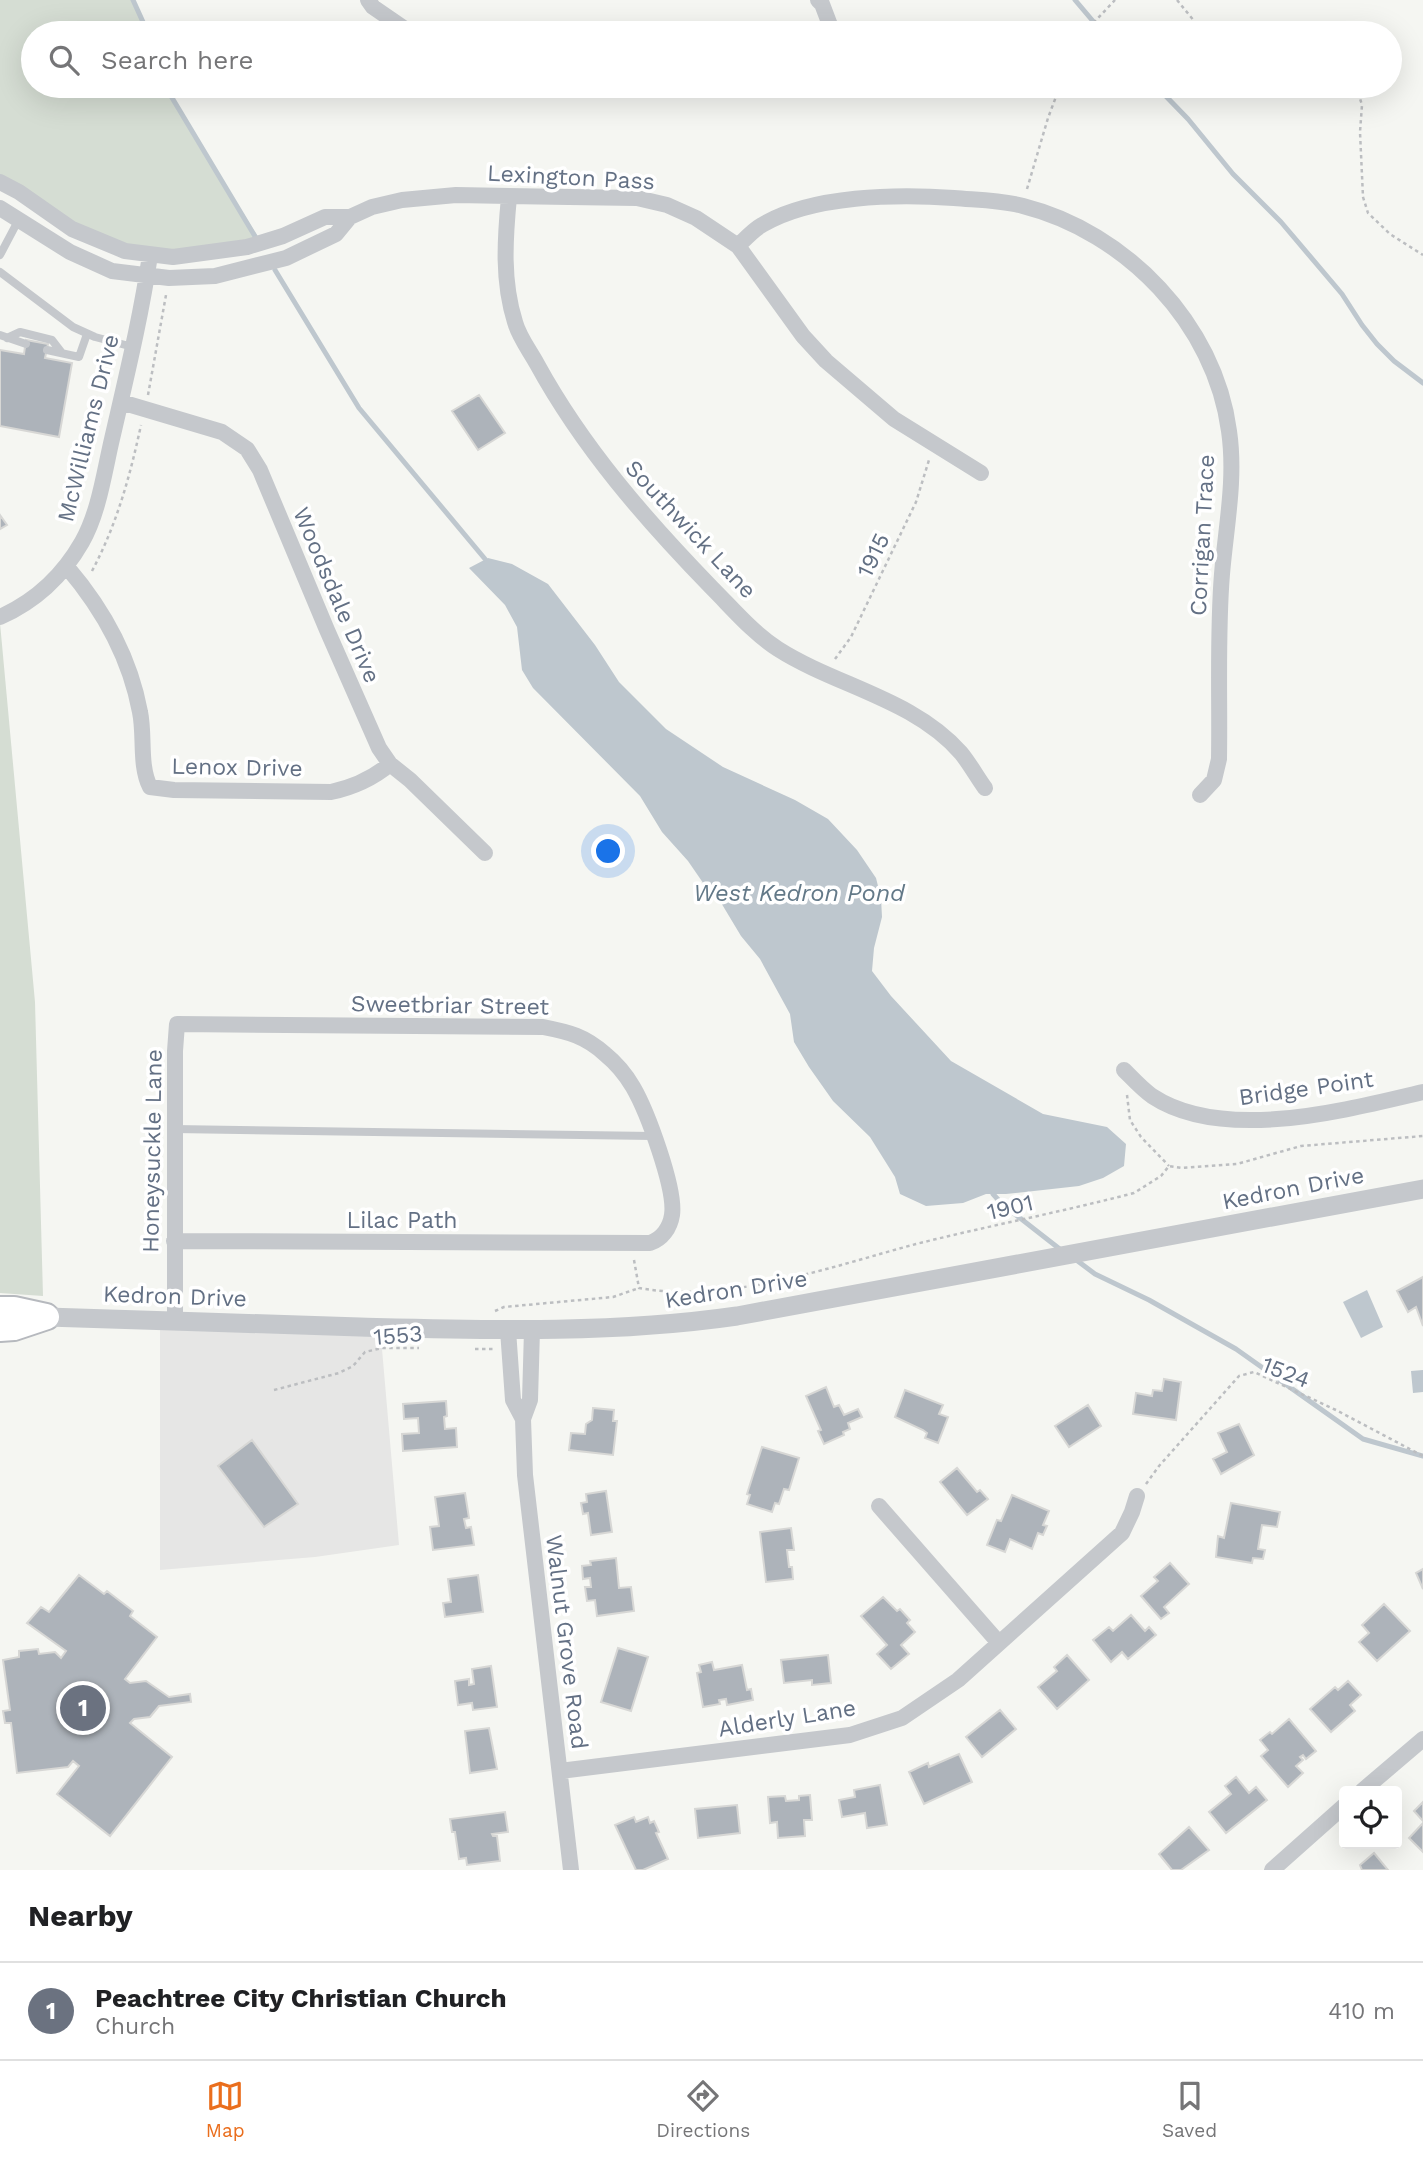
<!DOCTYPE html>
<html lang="en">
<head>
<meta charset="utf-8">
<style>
  body { margin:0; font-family:"Work Sans",sans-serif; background:#f2f2f2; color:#202124 }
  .controls { position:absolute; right:21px; bottom:21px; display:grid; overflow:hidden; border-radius:7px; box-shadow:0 7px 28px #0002 }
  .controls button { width:63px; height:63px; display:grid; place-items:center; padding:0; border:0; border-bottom:2px solid #e0e0e0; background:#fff; color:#202124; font:35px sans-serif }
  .you { position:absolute; left:609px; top:852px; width:24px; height:24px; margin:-18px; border:5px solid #fff; border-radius:50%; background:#1a73e8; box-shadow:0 0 0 10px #1a73e833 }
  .badge { display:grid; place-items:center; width:46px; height:46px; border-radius:50%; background:#ea6e1d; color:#fff; font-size:23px; font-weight:700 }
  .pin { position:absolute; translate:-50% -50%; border:4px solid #fff; box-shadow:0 2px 7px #0006 }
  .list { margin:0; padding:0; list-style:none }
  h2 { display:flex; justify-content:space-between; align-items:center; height:91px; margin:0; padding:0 28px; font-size:30px }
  h2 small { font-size:23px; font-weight:400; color:#757577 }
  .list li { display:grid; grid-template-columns:46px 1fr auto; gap:21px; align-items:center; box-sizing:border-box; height:98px; padding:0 28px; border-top:2px solid #e0e0e0 }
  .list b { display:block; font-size:26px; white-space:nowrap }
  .list p { margin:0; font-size:23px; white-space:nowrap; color:#757577 }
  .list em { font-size:23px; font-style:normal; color:#757577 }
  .icon { flex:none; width:38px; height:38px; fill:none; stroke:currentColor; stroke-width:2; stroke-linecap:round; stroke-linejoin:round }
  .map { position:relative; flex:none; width:1423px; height:1870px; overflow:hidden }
  .search { position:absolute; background:#fff; box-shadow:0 7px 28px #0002; left:21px; right:21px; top:21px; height:77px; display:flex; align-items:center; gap:18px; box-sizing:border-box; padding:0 24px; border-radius:38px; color:#757577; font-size:26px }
  .sheet { height:189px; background:#fff }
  nav { display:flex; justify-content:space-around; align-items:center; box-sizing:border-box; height:98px; border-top:2px solid #e0e0e0; background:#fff; font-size:19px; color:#757577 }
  nav a { display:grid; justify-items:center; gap:4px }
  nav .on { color:#ea6e1d }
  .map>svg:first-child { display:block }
</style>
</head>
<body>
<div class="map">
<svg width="1423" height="1870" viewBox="0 0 1423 1870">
  <rect width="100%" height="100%" fill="#f5f6f2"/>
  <path fill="#e6e6e5" d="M160 1321 380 1326 399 1545 315 1557 160 1570Z"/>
  <path fill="#d5ddd3" d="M0 0H133L146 33H33V86H166L172 99 262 243 173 257 72 229 0 185Z
    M0 623 35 1002 43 1296 0 1293Z"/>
  <path fill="#bec7ce" d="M488 558 512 564 548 584 595 645 619 682 666 729 723 767 795 800 828 819 857 850 876 878 881 898 882 917 874 948 872 971 891 996 951 1061 1043 1114 1107 1127 1126 1144 1124 1166 1103 1178 1079 1186 1006 1194H986L963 1203 926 1206 900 1194 895 1177 870 1137 833 1101 809 1067 794 1042 790 1014 760 959 741 936 720 901 710 893 688 861 662 832 640 796 533 688 522 670 517 627 505 605 469 568Z
    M1367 1290 1383 1327 1361 1338 1343 1302Z
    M1423 1370V1392L1413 1393 1411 1371Z"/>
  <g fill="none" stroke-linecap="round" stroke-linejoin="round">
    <path stroke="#bec7ce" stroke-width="5" d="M133 0 148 33
      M1075 0 1103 33
      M165 86 256 238
      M1156 86 1188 119 1233 174 1281 222 1342 294 1362 325 1377 344 1394 361 1423 383
      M275 270 359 408 485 559
      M993 1194 1002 1204 1061 1250
      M1075 1259 1095 1274 1149 1300 1236 1349 1363 1439 1423 1456"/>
  </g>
  <path fill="#adb3ba" stroke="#d7d7d5" stroke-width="2" d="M26 340 48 344 45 358 72 363 59 437 0 426V350L24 354Z
    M479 395 505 433 478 450 452 411Z
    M0 515 7 525 0 529Z
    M1423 1277V1326L1416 1307 1408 1312 1397 1291Z
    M1164 1379 1181 1382 1176 1420 1133 1414 1136 1393 1152 1396 1153 1390 1162 1391Z
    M826 1387 834 1407 839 1405 844 1415 858 1409 862 1417 848 1423 850 1429 843 1432 844 1435 824 1444 818 1431 821 1430 806 1396Z
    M905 1390 943 1405 939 1414 948 1417 938 1443 925 1438 927 1433 923 1430 895 1417Z
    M446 1401 447 1416 444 1417 445 1429 456 1428 457 1447 403 1451 402 1434 419 1433 418 1418 404 1419 403 1404Z
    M1088 1405 1101 1426 1069 1447 1055 1426Z
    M593 1408 614 1410 613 1421H617L613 1455 569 1450 571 1433 585 1434 586 1424 592 1420Z
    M1239 1424 1254 1455 1221 1474 1213 1459 1227 1452 1218 1433Z
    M252 1440 298 1504 264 1527 218 1466Z
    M762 1447 799 1458 789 1490 784 1489 779 1504 775 1503 772 1512 747 1504 750 1495 747 1494Z
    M957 1468 977 1492 980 1490 988 1499 967 1515 940 1482Z
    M606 1491 612 1532 591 1535 588 1513 583 1514 581 1503 587 1502 586 1494Z
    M465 1493 469 1518 464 1519 466 1528 471 1527 474 1545 433 1550 430 1527 439 1526 435 1497Z
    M1012 1495 1049 1511 1043 1525 1047 1526 1043 1535 1038 1533 1032 1549 1010 1539 1005 1552 987 1545 997 1520 1001 1521Z
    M1231 1503 1280 1512 1277 1527 1262 1525 1258 1549 1265 1550 1263 1559 1253 1558 1252 1563 1216 1557 1218 1536 1224 1538Z
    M791 1528 794 1550H787L789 1567H792L793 1579 766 1582 760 1532Z
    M616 1558 619 1588 631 1587 634 1611 597 1616 595 1600 587 1601 585 1587H591L590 1578 583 1579 582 1566 591 1565 590 1561Z
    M1170 1563 1189 1584 1164 1607 1169 1613 1161 1619 1141 1596 1158 1581 1154 1577Z
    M1423 1569V1589L1416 1573Z
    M79 1575 104 1594 107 1591 133 1611 130 1616 157 1637 125 1679 130 1683 146 1681 169 1697 190 1694 191 1702 159 1706 150 1717 134 1719 130 1723 172 1757 110 1836 57 1794 79 1766 73 1761 68 1767 17 1773 11 1723H5L3 1711 10 1710 3 1660 19 1657V1651L38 1649 39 1654 55 1652 61 1658 66 1651 27 1623 41 1607 49 1612Z
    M478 1575 483 1612 445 1617 443 1603 451 1602 448 1579Z
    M883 1597 897 1611 900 1609 910 1620 907 1623 915 1632 901 1645 909 1654 891 1669 877 1654 887 1645 861 1616Z
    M1384 1604 1410 1631 1377 1661 1359 1642 1369 1633 1362 1625Z
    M1131 1615 1145 1631 1149 1627 1156 1635 1128 1659 1122 1652 1111 1662 1093 1640 1109 1627 1113 1631Z
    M618 1648 648 1657 631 1711 601 1702Z
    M828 1655 831 1683 812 1685V1680L784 1683 781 1660Z
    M1067 1655 1089 1680 1057 1709 1038 1687 1057 1671 1054 1667Z
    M712 1662 714 1670 742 1665 747 1690 751 1689 753 1700 727 1705 726 1699 719 1700 720 1704 703 1707 697 1673 701 1672 699 1665Z
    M491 1666 497 1707 473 1710 472 1703 458 1705 455 1681 469 1679V1685L474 1684 472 1669Z
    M1348 1681 1361 1695 1350 1705 1355 1711 1331 1732 1310 1709 1335 1687 1338 1690Z
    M1000 1710 1016 1729 982 1757 966 1737Z
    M1289 1719 1316 1751 1306 1759 1303 1755 1300 1757 1303 1760 1296 1766 1303 1773 1288 1787 1261 1756 1268 1750 1260 1740 1270 1732 1272 1734Z
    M489 1728 497 1769 470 1773 465 1731Z
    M959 1754 972 1782 924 1804 909 1772 928 1763 929 1767Z
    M1236 1777 1249 1793 1256 1787 1267 1800 1226 1833 1209 1812 1231 1794 1225 1786Z
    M880 1785 887 1825 867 1828 865 1813 842 1817 839 1800 855 1797 854 1790Z
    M810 1795 812 1820H804L805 1836 778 1838 777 1822 770 1823 768 1797 785 1796 786 1801 799 1800V1796Z
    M1423 1802V1821L1414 1811Z
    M737 1805 740 1833 698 1838 695 1809Z
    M505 1812 508 1832 492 1834 493 1836H497L500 1861 467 1865 466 1858 459 1859 455 1832H452L450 1819Z
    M634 1817 636 1822 648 1817 650 1823 654 1821 659 1832 656 1833 668 1859 643 1870H636L615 1825Z
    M1423 1823V1852L1409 1838Z
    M1189 1827 1209 1850 1181 1870H1172L1159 1854Z
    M1374 1853 1388 1870H1362L1360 1865Z"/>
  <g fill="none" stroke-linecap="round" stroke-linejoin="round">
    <g stroke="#b6b9be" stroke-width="28">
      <path id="primary" d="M0 1309H14L46 1316
        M0 1329 14 1328 47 1317"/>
    </g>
    <path stroke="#bcbec1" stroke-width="2.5" stroke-dasharray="3.5 3.5" stroke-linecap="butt" d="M1177 0 1204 33
      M1084 33 1115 0
      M1356 86 1362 105 1360 132 1363 197 1368 213 1390 234 1423 255
      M1027 189 1048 118 1060 86
      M148 395 166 295
      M92 571C117 524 130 476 141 425
      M835 659 851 637 916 502 929 460
      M1127 1095 1130 1120 1141 1137 1169 1166
      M634 1260 639 1288C728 1304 830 1267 916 1244 988 1226 1061 1212 1134 1193L1161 1176 1169 1166 1182 1168 1237 1164 1301 1146 1423 1136
      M495 1311 504 1307 613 1297 639 1288
      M475 1349H493
      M274 1390 339 1373 353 1366 365 1352 382 1348H419
      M1146 1484 1159 1466 1239 1376 1254 1372 1336 1410 1423 1456"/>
    <path stroke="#c5c8cc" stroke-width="8" d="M0 255 19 219
      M0 272 73 327 95 337 133 347
      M0 335 26 344
      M7 338 20 332 52 340 62 353
      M47 350 79 357 87 334
      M174 1129 653 1136"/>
    <path stroke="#c5c8cc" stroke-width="16" d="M368 0 373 7 405 29
      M818 0 822 4 833 33
      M0 182 19 192 72 229 125 251 173 257 247 247 283 236 325 217H350L372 207 402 200 456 195 569 197 637 198 667 205 696 218 738 246 803 336 826 361 894 419 981 473
      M509 197C505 239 502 281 515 322 519 337 530 351 537 364 583 448 646 520 712 588 733 609 753 633 778 649 836 686 914 699 961 753 970 764 977 777 985 788
      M0 208 70 252 112 271 169 278 215 276 286 258 336 234 350 217
      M738 246C745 239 753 230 762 225 812 195 897 194 954 198 977 200 1001 200 1023 206 1126 232 1215 324 1229 431 1236 479 1226 526 1222 574 1217 635 1220 697 1219 759L1214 780 1200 795
      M121 402 222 432 247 449 260 470 327 630 379 748 390 764 410 780 485 853
      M67 567C102 608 130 658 140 712 145 736 139 765 150 787L174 790 331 792C354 787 372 779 390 764
      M0 617C36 601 62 577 82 542 99 512 104 473 112 439 126 378 141 317 150 255
      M1124 1070C1133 1079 1142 1089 1152 1096 1223 1143 1346 1110 1423 1092
      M174 1241 650 1243C662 1239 670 1228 672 1215 676 1189 647 1111 633 1087 626 1075 616 1063 605 1054 585 1036 569 1032 543 1027L177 1024 175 1051V1321
      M508 1330 513 1400 523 1419
      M532 1330 530 1400 523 1419 525 1475 571 1870
      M879 1506 999 1643
      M560 1771 850 1735 902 1718 958 1680 1122 1533 1132 1512 1137 1496
      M1362 1791 1423 1739
      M1272 1870 1344 1806"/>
    <path stroke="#c5c8cc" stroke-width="19" d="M47 1317C151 1321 256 1323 360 1327 486 1330 612 1334 737 1316L1423 1189"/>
    <use href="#primary" stroke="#fff" stroke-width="24"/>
  </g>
  <g text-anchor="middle" stroke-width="7" stroke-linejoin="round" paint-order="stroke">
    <g font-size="23" fill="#637084" stroke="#fff">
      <text transform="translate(571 177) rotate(3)" y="8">Lexington Pass</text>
      <text transform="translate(88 428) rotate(-76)" y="8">McWilliams Drive</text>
      <text transform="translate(691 529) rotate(47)" y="8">Southwick Lane</text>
      <text transform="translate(1202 535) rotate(-87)" y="8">Corrigan Trace</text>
      <text transform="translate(873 555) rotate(-64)" y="8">1915</text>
      <text transform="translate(337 595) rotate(67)" y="8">Woodsdale Drive</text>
      <text transform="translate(237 767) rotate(1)" y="8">Lenox Drive</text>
      <text transform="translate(450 1005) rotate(1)" y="8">Sweetbriar Street</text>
      <text transform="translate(1306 1088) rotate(-8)" y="8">Bridge Point</text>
      <text transform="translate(152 1151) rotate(-89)" y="8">Honeysuckle Lane</text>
      <text transform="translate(1293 1188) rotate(-11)" y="8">Kedron Drive</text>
      <text transform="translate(1010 1207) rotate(-13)" y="8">1901</text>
      <text x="402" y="1228">Lilac Path</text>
      <text transform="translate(736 1289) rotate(-9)" y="8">Kedron Drive</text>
      <text transform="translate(175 1296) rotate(2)" y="8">Kedron Drive</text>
      <text transform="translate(398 1335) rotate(-5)" y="8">1553</text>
      <text transform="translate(1286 1372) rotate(21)" y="8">1524</text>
      <text transform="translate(567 1642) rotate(83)" y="8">Walnut Grove Road</text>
      <text transform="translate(787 1718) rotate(-9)" y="8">Alderly Lane</text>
    </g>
    <g font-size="24" font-style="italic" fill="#637988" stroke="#fff">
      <text x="799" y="901">West Kedron Pond</text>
    </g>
  </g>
</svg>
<div class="controls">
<button><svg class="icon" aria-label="locate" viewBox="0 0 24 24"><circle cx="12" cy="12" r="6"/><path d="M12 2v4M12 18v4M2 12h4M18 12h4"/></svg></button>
</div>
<div class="you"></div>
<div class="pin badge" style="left:83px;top:1708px;background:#6b7280">1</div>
<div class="search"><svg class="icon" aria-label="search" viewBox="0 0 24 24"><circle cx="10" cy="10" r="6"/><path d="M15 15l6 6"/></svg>Search here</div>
</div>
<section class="sheet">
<h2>Nearby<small></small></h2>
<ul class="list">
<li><span class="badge" style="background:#6b7280">1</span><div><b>Peachtree City Christian Church</b><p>Church</p></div><em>410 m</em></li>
</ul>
</section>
<nav>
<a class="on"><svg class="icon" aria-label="map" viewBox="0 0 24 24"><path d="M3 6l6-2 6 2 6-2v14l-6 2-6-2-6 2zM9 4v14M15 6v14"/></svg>Map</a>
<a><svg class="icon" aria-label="directions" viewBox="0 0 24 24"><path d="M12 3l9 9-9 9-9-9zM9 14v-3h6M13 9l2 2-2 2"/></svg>Directions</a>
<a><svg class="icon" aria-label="saved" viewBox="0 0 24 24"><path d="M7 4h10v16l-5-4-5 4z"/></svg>Saved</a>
</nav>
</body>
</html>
